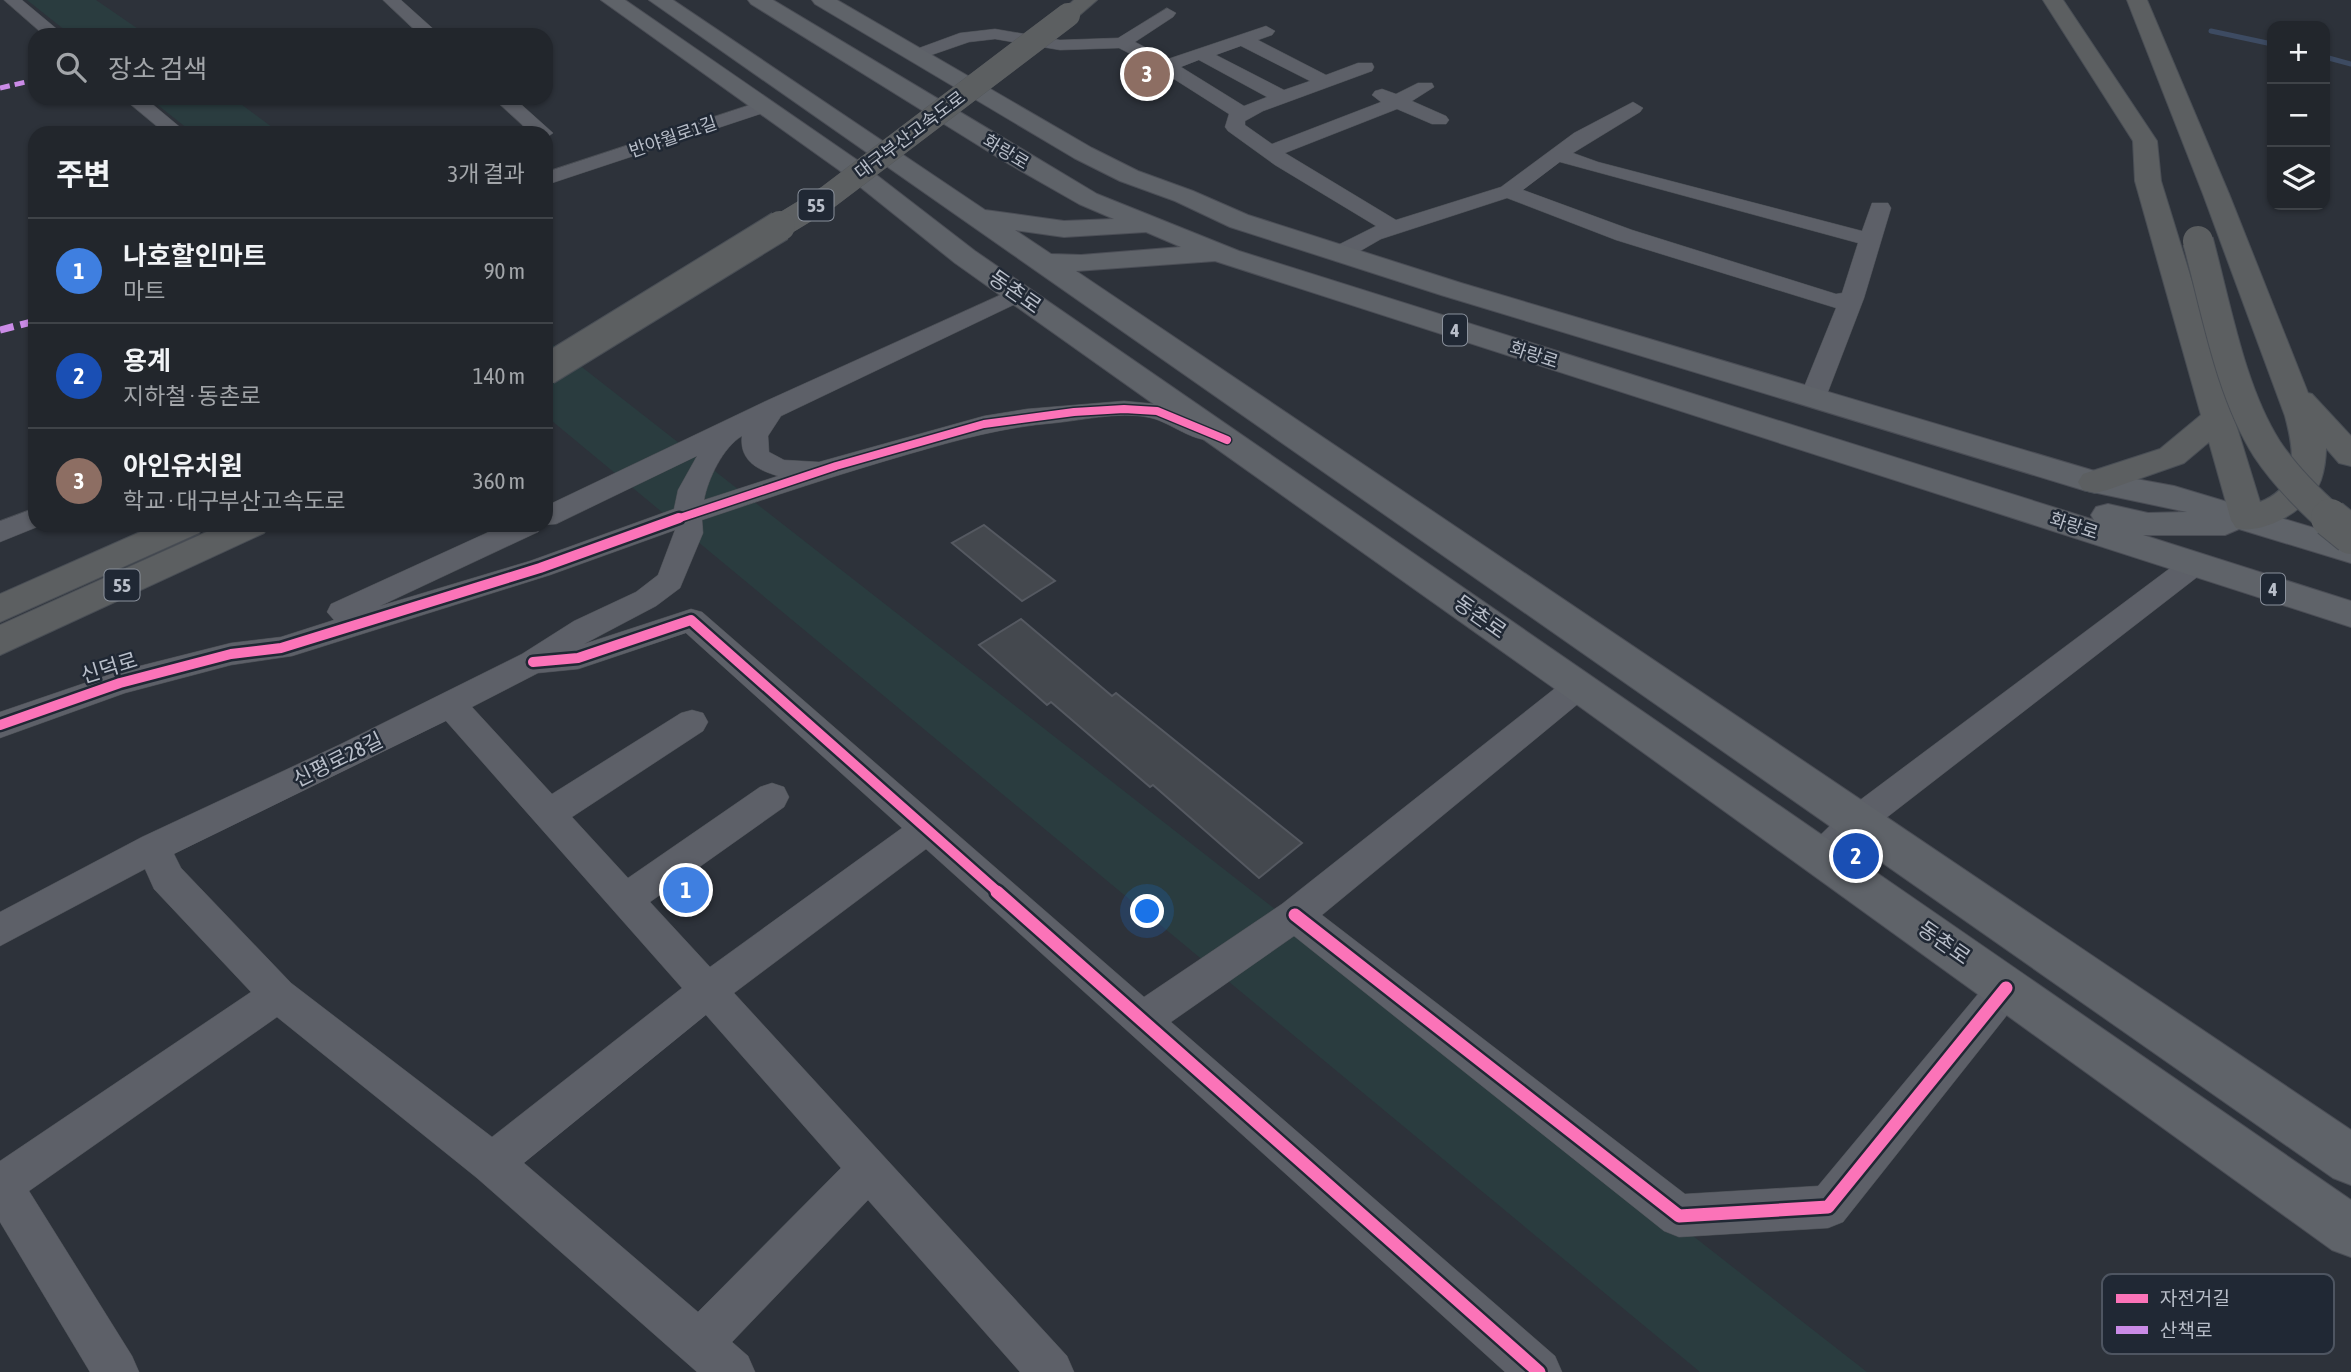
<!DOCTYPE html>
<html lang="ko">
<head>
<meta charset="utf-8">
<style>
  body { margin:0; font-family:"Asap Condensed","Noto Sans KR",sans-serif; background:#2a2e34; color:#f1f3f6 }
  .controls { position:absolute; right:21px; top:21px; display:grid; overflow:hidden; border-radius:14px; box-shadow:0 2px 5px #0004 }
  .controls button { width:63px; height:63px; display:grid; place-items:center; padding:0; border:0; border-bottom:2px solid #3f4348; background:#22262c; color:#f1f3f6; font:35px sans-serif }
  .you { position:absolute; left:1148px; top:912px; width:24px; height:24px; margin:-18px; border:5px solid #fff; border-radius:50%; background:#1a73e8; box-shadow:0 0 0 10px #1a73e833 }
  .badge { display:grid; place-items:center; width:46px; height:46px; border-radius:50%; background:#878d97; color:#fff; font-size:23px; font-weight:700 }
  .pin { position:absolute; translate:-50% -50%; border:4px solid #fff; box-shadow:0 2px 7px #0006 }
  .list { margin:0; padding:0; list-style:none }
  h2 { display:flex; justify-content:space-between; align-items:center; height:91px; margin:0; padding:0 28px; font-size:30px }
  h2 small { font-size:23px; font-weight:400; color:#a2a5a9 }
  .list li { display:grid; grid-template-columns:46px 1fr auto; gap:21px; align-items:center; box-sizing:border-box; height:105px; padding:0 28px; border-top:2px solid #3f4348 }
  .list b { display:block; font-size:26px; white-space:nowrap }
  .list p { margin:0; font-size:23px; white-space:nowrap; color:#a2a5a9 }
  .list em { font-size:23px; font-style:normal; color:#a2a5a9 }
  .icon { flex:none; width:38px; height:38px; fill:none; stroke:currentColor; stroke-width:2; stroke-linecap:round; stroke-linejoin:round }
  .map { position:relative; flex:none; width:2351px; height:1372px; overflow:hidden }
  .search { position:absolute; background:#22262c; box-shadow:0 2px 5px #0004; left:28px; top:28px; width:525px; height:77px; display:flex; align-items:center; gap:18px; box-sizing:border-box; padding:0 24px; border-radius:21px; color:#a2a5a9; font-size:26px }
  .panel { position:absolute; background:#22262c; box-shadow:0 2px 5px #0004; left:28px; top:126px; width:525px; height:406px; border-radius:21px }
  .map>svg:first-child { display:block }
</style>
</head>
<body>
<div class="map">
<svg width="2351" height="1372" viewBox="0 0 2351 1372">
  <rect width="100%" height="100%" fill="#2d323a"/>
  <path fill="#2a3c3f" d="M27 0H96L147 35H71Z
    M149 98H233L280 133H193Z
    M546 339 1867 1372H1700L546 416Z"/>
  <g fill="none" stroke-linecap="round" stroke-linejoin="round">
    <path stroke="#3d4b62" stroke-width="5" d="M2211 31 2272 44
      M2325 57 2351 64"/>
  </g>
  <path fill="#44484e" stroke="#555961" stroke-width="2" d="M984 525 1055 581 1022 601 952 543Z
    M1021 619 1112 696 1116 693 1302 843 1259 878 1153 785 1150 787 1051 702 1047 705 979 645Z"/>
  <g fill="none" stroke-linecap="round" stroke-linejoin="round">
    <g stroke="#4a4e54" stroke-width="1">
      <path id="minor" d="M4 0H22L64 35H44Z
        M383 0H401L440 35H420Z
        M1167 8 1176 13 1173 17 1135 42 1168 59 1266 26 1275 31 1272 35 1258 40 1326 75 1358 63H1372L1374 67 1372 71 1263 111 1245 121V125L1272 144 1381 102 1372 95 1375 91 1382 89 1396 94 1418 83H1432L1434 87 1412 101 1446 116 1449 120 1446 124H1432L1397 109 1285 153 1396 220 1501 187 1574 133 1633 102 1643 108 1640 112 1573 153 1598 162 1862 231 1872 203H1888L1891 208 1864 298 1826 397 1822 402 1813 405 1804 402 1800 397 1836 308 1616 240 1507 198 1381 239 1348 258H1332L1329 253 1332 248 1376 226 1275 165 1228 131 1225 127 1229 114 1152 65 1119 48 1060 50 995 39 969 42 917 60 908 55 911 51 960 33 995 29 1060 40 1118 38ZM1241 46 1310 81 1284 90 1216 55ZM1199 60 1267 97 1244 106 1181 67ZM1560 162 1858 243 1842 293 1836 294 1632 230 1523 190Z
        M123 98H145L187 133H165Z
        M493 98H514L553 133 546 138V133H531Z
        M765 100 775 106 772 110 546 185V172Z
        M1018 287 1026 289 1030 294 1026 299 781 416 768 436 769 452 784 460 819 462 984 416 1027 409 1124 401 1166 405 1219 427 1223 433 1219 439C1197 445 1176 426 1155 419 1125 410 1085 420 1054 423 1004 427 957 440 909 454 839 474 771 497 702 520L703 533 680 588 656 606 584 644 691 609 702 612 1144 997 1282 904 1568 678 1579 674 1590 678 1595 686 1590 694 1322 915 1685 1194 1818 1186 1993 976 2006 971 2019 976 2025 988 2019 1000 1843 1222 1828 1228 1679 1237 1664 1231 1294 936 1171 1022 1555 1356 1562 1372H1505L926 849 734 993 1067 1356 1074 1372H1020L868 1200 732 1342 748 1356 755 1372H697L477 1178 277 1017 29 1191 132 1356 139 1372H90L0 1222V1161L251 992 154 889 145 869 0 946V912L142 837 341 744 522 654 574 621 636 592 658 575 675 530 550 575 292 656 231 665 125 693 0 738V712L120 671 231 643 281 637 334 620 327 612 331 604 504 525H546V506L766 401ZM742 436C739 460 757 470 778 476L704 500C708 479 723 447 742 436ZM697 456 678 490 674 509 530 561 380 606 538 532 542 525 556 524ZM686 633 902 828 710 967 650 902 784 807 789 797 784 787 772 783 760 787 628 878 572 817 703 731 708 722 703 713 692 710 681 713 552 794 472 707 538 673 578 669ZM446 721 682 988 492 1137 291 983 181 868 174 854ZM706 1015 841 1168 698 1312 524 1163Z
        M35 508V525H42L0 542V521Z
        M2195 554 2205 557 2209 564 2205 571 1868 832C1851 849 1835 876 1809 866L1803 856 1809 846 1844 812 2185 557Z"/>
    </g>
    <g stroke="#4b4e56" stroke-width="2">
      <path id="major" d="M601 0H625L857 160 975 251 2351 1200V1257L2332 1250 1565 696 955 263 839 170Z
        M649 0H673L985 210 1064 221 1114 219 1079 204 1002 160 751 4 748 0H773L1097 194 1239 251 2094 520 2091 515 2096 507 2108 504 2148 513 2187 512 2083 490 1441 295 1230 227 1175 201 1120 181 1074 158 815 4 812 0H837L1092 148 1138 171 1193 191 1248 215 1461 283 2098 472 2174 486 2351 539V563L2239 529 2225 535H2143L2351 601V627L1215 261 1076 271 2351 1130V1185L2333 1178ZM1015 230 1064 237 1146 232 1181 247 1081 255 1051 254Z"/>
    </g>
    <g stroke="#494e55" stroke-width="2">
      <path id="highway" d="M1074 0H1097L1075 19H1061L1057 15Z
        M2043 0H2063L2157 141 2161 181 2260 502C2301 486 2294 450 2285 416L2203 194 2127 0H2147L2229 194 2308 393 2312 394 2351 436V466L2339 463 2326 448C2326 457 2324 471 2321 480 2311 508 2264 536 2236 528L2231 520 2209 442 2184 463 2107 490 2095 493 2083 490 2078 482 2083 474 2160 449 2201 415 2135 181 2133 141Z
        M156 525H204L199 533 0 622V594Z
        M222 525H269L264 533 0 655V625Z"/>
    </g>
    <use href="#minor" fill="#5d6068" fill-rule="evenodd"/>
    <use href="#major" fill="#5f6369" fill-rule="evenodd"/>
    <use href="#highway" fill="#5c5f61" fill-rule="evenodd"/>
    <g stroke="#494e55" stroke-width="24" stroke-linecap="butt">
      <path id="highway-bridge-far2" d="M777 228 828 197 1068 15"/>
    </g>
    <g stroke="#494e55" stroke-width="32" stroke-linecap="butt">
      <path id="highway-bridge-far1" d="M2198 241C2216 307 2230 391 2267 449 2285 476 2308 499 2332 520
        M546 370 780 226"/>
    </g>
    <g stroke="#494e55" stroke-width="40" stroke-linecap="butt">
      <path id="highway-bridge" d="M2330 518 2351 535"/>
    </g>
    <use href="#highway-bridge-far2" stroke="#5c5f61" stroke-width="24"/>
    <use href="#highway-bridge-far1" stroke="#5c5f61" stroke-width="30"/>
    <use href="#highway-bridge" stroke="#5c5f61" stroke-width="38"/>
    <path stroke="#ca8be6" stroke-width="5" stroke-dasharray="10 5" stroke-linecap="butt" d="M0 88 35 80"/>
    <path stroke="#ca8be6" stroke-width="7" stroke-dasharray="14 7" stroke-linecap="butt" d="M0 330 35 321"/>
    <g stroke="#202834" stroke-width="11">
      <path id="cycleway-far2" d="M674 520 836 466 984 424 1074 412 1124 409 1157 411 1227 440"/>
    </g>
    <g stroke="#202834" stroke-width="15">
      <path id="cycleway-far1" d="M533 662 578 658 691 620 999 893
        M0 725 120 683 231 654 281 648 540 568 679 518"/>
    </g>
    <g stroke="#202834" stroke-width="18">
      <path id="cycleway" d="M997 892 1539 1372
        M1295 915 1679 1216 1828 1207 2006 988"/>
    </g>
    <use href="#cycleway-far2" stroke="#fb73b8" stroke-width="8"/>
    <use href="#cycleway-far1" stroke="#fb73b8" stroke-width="10"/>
    <use href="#cycleway" stroke="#fb73b8" stroke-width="13"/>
  </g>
  <g text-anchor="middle" stroke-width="5" stroke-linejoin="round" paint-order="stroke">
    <g font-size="18" fill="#b8bec9" stroke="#202834">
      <text transform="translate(910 135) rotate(-37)" y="6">대구부산고속도로</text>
      <text transform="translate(673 137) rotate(-19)" y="6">반야월로1길</text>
      <text transform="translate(1006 152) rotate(31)" y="6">화랑로</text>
      <text transform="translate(1534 355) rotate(18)" y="6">화랑로</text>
      <text transform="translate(2074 526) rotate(18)" y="6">화랑로</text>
    </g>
    <g fill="#202834" stroke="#8a919c" stroke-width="2">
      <rect x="798.5" y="189.5" width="35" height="31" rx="5"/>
      <rect x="1443" y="314.5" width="24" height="31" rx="5"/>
      <rect x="104.5" y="569.5" width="35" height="31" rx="5"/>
      <rect x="2261" y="573.5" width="24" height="31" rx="5"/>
    </g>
    <g font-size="19" font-weight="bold" fill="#b8bec9">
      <text x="816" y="212">55</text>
      <text x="1455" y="337">4</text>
      <text x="122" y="592">55</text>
      <text x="2273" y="596">4</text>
    </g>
    <g font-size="21" fill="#b8bec9" stroke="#202834">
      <text transform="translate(1015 292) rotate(35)" y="7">동촌로</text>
      <text transform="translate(1480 617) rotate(35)" y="7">동촌로</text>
      <text transform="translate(109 668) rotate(-17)" y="7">신덕로</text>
      <text transform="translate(338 760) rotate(-26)" y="7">신평로28길</text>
      <text transform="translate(1944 943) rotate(35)" y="7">동촌로</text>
    </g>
  </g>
  <rect x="2102" y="1274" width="232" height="80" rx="10" fill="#202834" stroke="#4e5561" stroke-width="2"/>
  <rect x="2116" y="1294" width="32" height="9" fill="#fb73b8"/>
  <rect x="2116" y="1326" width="32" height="8" fill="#ca8be6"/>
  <g font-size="19" fill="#b8bec9">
    <text x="2160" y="1305">자전거길</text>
    <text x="2160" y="1337">산책로</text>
  </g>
</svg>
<div class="controls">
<button>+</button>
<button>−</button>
<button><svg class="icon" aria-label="layers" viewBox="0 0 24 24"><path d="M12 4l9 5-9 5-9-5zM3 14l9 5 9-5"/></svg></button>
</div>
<div class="you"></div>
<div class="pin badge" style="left:686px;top:890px;background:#3f7fe0">1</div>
<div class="pin badge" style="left:1856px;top:856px;background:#1a4fb4">2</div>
<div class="pin badge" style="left:1147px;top:74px;background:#8d6e63">3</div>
<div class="search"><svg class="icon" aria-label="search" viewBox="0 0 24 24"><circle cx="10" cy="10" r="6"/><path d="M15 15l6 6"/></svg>장소 검색</div>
<section class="panel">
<h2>주변<small>3개 결과</small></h2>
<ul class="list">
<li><span class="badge" style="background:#3f7fe0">1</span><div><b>나호할인마트</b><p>마트</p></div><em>90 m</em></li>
<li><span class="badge" style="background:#1a4fb4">2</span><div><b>용계</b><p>지하철 · 동촌로</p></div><em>140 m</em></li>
<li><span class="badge" style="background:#8d6e63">3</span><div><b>아인유치원</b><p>학교 · 대구부산고속도로</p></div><em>360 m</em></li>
</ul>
</section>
</div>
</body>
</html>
